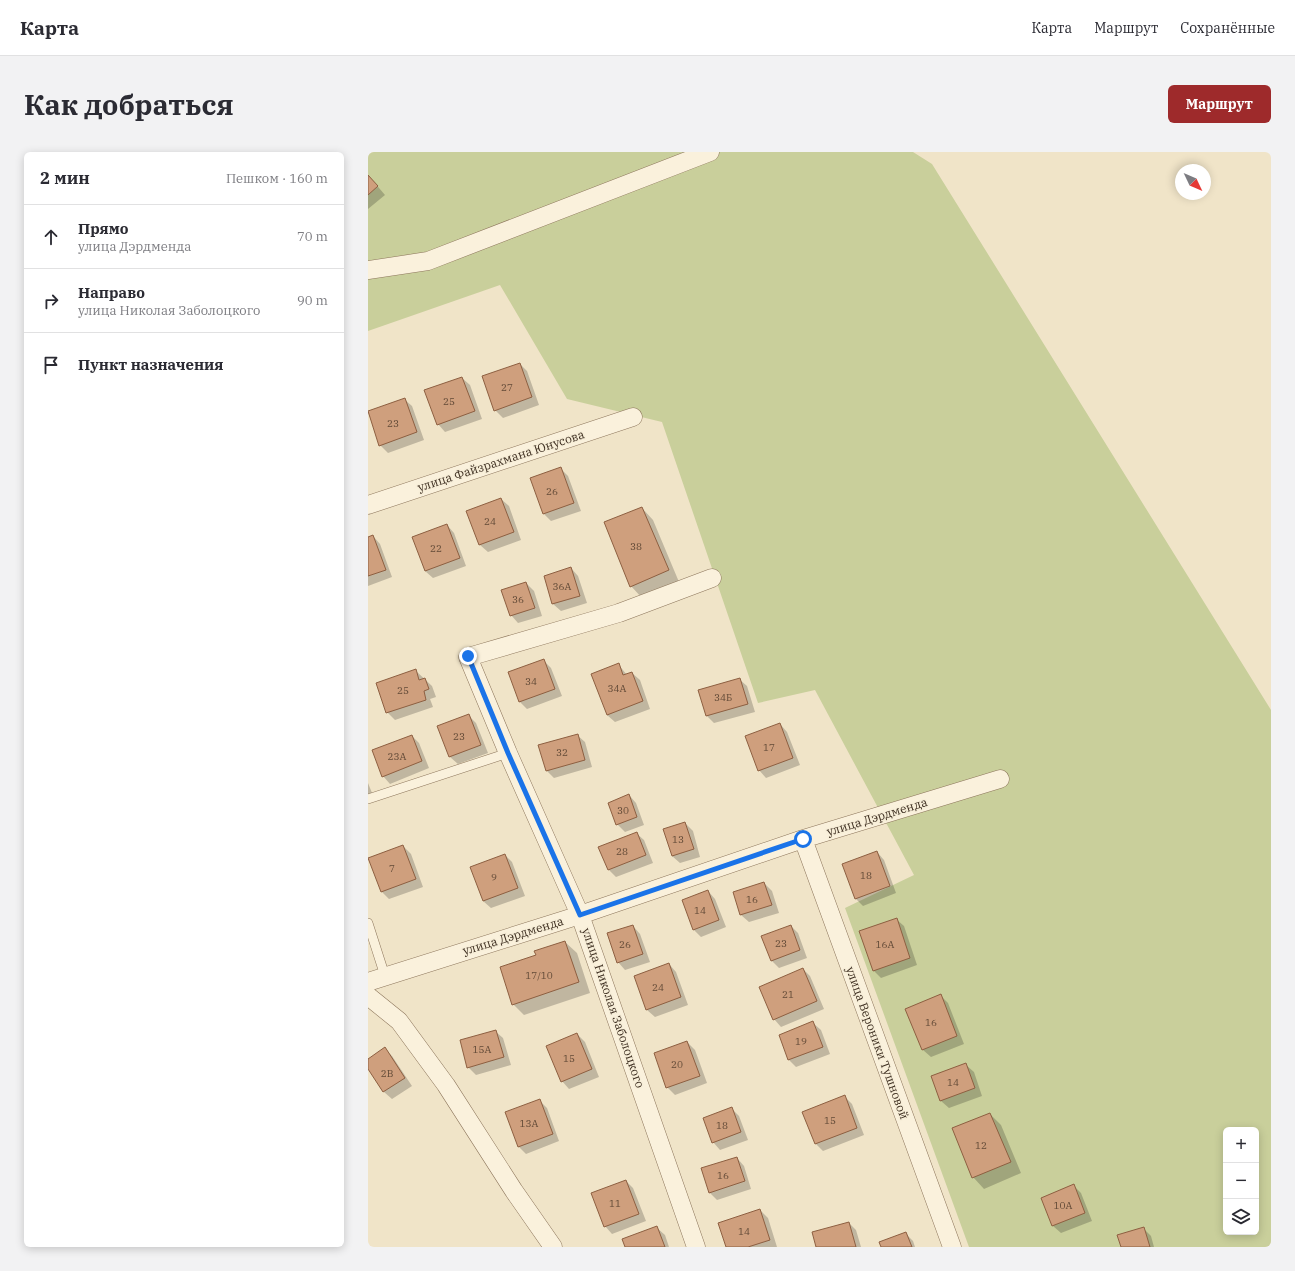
<!DOCTYPE html>
<html lang="ru">
<head>
<meta charset="utf-8">
<style>
  body { margin:0; font-family:"IBM Plex Serif",serif; background:#f2f2f3; color:#2b2b33 }
  .controls { position:absolute; right:12px; bottom:12px; display:grid; overflow:hidden; border-radius:6px; box-shadow:0 2px 10px #0003 }
  .controls button { width:36px; height:36px; display:grid; place-items:center; padding:0; border:0; border-bottom:1px solid #e1e1e2; background:#fff; color:#2b2b33; font:20px sans-serif }
  .compass { position:absolute; left:807px; top:12px; width:36px; height:36px; border-radius:50%; background:#fff; box-shadow:0 2px 10px #0003; rotate:134deg }
  .stop { position:absolute; width:12px; height:12px; margin:-9px; border:3px solid #1a73e8; border-radius:50%; background:#fff }
  .stop.end { background:#1a73e8; border-color:#fff; box-shadow:0 1px 4px #0008 }
  .list { margin:0; padding:0; list-style:none }
  h2 { display:flex; justify-content:space-between; align-items:center; height:52px; margin:0; padding:0 16px; font-size:17px }
  h2 small { font-size:13px; font-weight:400; color:#7c7c81 }
  .list li { display:grid; grid-template-columns:26px 1fr auto; gap:12px; align-items:center; box-sizing:border-box; height:64px; padding:0 16px; border-top:1px solid #e1e1e2 }
  .list b { display:block; font-size:15px; white-space:nowrap }
  .list p { margin:0; font-size:13px; white-space:nowrap; color:#7c7c81 }
  .list em { font-size:13px; font-style:normal; color:#7c7c81 }
  .icon { flex:none; width:22px; height:22px; fill:none; stroke:currentColor; stroke-width:2; stroke-linecap:round; stroke-linejoin:round }
  .map { position:relative; flex:none; width:903px; height:1095px; overflow:hidden; border-radius:6px }
  header { display:flex; align-items:center; gap:24px; box-sizing:border-box; height:56px; padding:0 20px; background:#fff; border-bottom:1px solid #e1e1e2 }
  header strong { font-size:19px }
  nav { display:flex; gap:22px; margin-inline-start:auto; font-size:14px }
  .intro { display:flex; align-items:center; justify-content:space-between; box-sizing:border-box; height:96px; padding:0 24px }
  h1 { margin:0; font-size:28px }
  .button { padding:10px 18px; border-radius:6px; background:#9e2a2b; color:#fff; font-size:14px; font-weight:700 }
  main { display:flex; gap:24px; padding:0 24px }
  aside { flex:1; background:#fff; border-radius:6px; box-shadow:0 2px 10px #0003 }
  .map>svg:first-child { display:block }
</style>
</head>
<body>
<header>
<strong>Карта</strong>
<nav><a>Карта</a><a>Маршрут</a><a>Сохранённые</a></nav>
</header>
<div class="intro"><h1>Как добраться</h1><a class="button">Маршрут</a></div>
<main>
<aside>
<h2>2 мин<small>Пешком · 160 m</small></h2>
<ul class="list">
<li><svg class="icon" aria-label="ahead" viewBox="0 0 24 24"><path d="M12 20V5M6 11l6-6 6 6"/></svg><div><b>Прямо</b><p>улица Дэрдменда</p></div><em>70 m</em></li>
<li><svg class="icon" aria-label="right" viewBox="0 0 24 24"><path d="M7 20v-9h11M14 6l5 5-5 5"/></svg><div><b>Направо</b><p>улица Николая Заболоцкого</p></div><em>90 m</em></li>
<li><svg class="icon" aria-label="arrive" viewBox="0 0 24 24"><path d="M6 21V4h12l-3 4 3 4H6"/></svg><div><b>Пункт назначения</b></div></li>
</ul>
</aside>
<div class="map">
<svg width="903" height="1095" viewBox="0 0 903 1095">
  <rect width="100%" height="100%" fill="#f0e4c8"/>
  <path fill="#c9cf9b" fill-rule="evenodd" d="M0 0H545L564 12 903 558V1095H601L477 756 546 723 447 538 390 551 294 270 199 247 132 133 0 179ZM858 978H888V1080H858Z"/>
  <path fill="#0003" d="M0 23 17 43 0 57Z
    M152 212 159 219 171 253 135 266 127 258Z
    M94 226 102 233 114 267 77 280 70 272Z
    M36 247 44 254 56 288 20 301 12 293 0 260Z
    M192 316 200 324 213 359 183 369 176 362Z
    M133 347 141 354 153 388 120 400 112 393 100 359Z
    M274 356 285 368 311 430 274 446 263 434Z
    M79 373 86 381 98 414 65 426 57 419 45 385Z
    M5 384 12 392 24 425 0 434V386Z
    M203 416 210 424 219 451 193 459 185 452Z
    M158 431 166 439 174 464 150 471 143 463Z
    M175 508 183 516 194 544 159 557 152 550 141 521Z
    M250 512 259 523 264 521 272 528 282 557 247 570 239 563Z
    M48 519 64 534 68 545 62 547 65 555 27 568 19 560Z
    M371 527 379 534 387 560 346 571 339 564 331 538Z
    M101 564 108 571 120 601 90 612 82 605 71 575Z
    M412 572 419 580 432 613 398 626 391 618Z
    M209 583 217 590 224 615 186 626 179 619 171 594Z
    M44 584 51 591 61 616 22 632 15 624Z
    M0 631 4 641 0 643Z
    M261 643 268 651 276 673 257 680 249 672Z
    M317 671 325 679 332 705 312 711 304 704Z
    M268 681 276 688 285 711 248 725 241 718Z
    M35 694 43 702 55 735 21 747 14 740 1 706Z
    M509 700 516 708 528 741 495 754 487 746Z
    M137 703 144 710 157 744 123 756 115 749Z
    M396 731 404 739 411 761 381 770 373 763 366 741Z
    M340 739 347 747 358 775 333 785 326 778 315 749Z
    M528 767 536 774 549 813 513 826 505 818Z
    M265 774 272 782 282 810 257 818 250 810Z
    M423 774 430 781 439 806 411 816 403 808Z
    M197 790 209 801 222 841 156 863 145 852 169 804Z
    M301 812 308 820 320 853 287 865 279 858 267 824Z
    M435 817 442 824 456 857 413 875 406 867Z
    M572 843 580 851 596 892 563 905 555 898 539 857Z
    M445 871 453 878 462 902 428 915 420 907Z
    M127 879 135 886 143 913 108 923 100 915Z
    M209 882 217 890 231 925 201 937 194 929Z
    M319 890 327 898 339 931 307 943 299 935Z
    M17 897 24 904 44 934 24 947 16 940 0 915V908Z
    M598 913 606 920 614 944 581 956 573 949 564 925Z
    M476 944 484 952 496 983 455 999 448 992 436 961Z
    M172 949 179 956 191 989 158 1002 150 994Z
    M363 956 371 964 380 988 352 998 345 990Z
    M622 962 633 973 653 1021 616 1037 605 1025Z
    M369 1006 376 1014 383 1037 349 1048 341 1040Z
    M258 1029 265 1036 278 1069 244 1082 237 1074Z
    M706 1034 713 1041 724 1069 693 1081 685 1074 674 1046Z
    M392 1058 400 1066 409 1095H359Z
    M481 1071 488 1078 493 1095H449Z
    M289 1076 297 1083 301 1095H258Z
    M775 1076 783 1084 786 1095H754Z
    M537 1081 545 1089 547 1095H514Z"/>
  <path fill="#cf9f7d" stroke="#8d5f41" d="M0 23 10 34 0 43Z
    M152 211 164 245 126 259 114 224Z
    M94 225 107 259 69 273 56 238Z
    M37 246 49 280 11 294 0 259Z
    M193 315 206 351 175 362 162 326Z
    M133 346 146 380 111 393 98 359Z
    M274 355 301 418 262 435 236 370Z
    M79 372 92 406 57 419 44 385Z
    M5 383 18 418 0 424V385Z
    M203 415 212 444 184 452 176 424Z
    M158 430 167 456 142 464 133 438Z
    M176 507 187 537 151 550 140 520Z
    M251 511 255 523 264 520 275 549 239 563 223 522Z
    M48 517 51 528 57 526 61 537 56 539 58 548 18 561 8 531Z
    M372 526 380 552 338 564 330 538Z
    M101 562 113 593 81 605 69 574Z
    M412 571 425 606 390 619 377 584Z
    M210 582 217 608 178 619 170 593Z
    M44 583 54 609 14 625 4 598Z
    M261 642 269 665 248 673 240 651Z
    M317 670 326 697 304 704 295 677Z
    M269 680 278 703 240 718 230 695Z
    M35 693 48 727 13 740 0 706Z
    M509 699 522 734 487 747 474 712Z
    M137 702 150 736 115 749 102 715Z
    M396 730 404 753 372 763 365 740Z
    M340 738 351 768 325 778 314 748Z
    M529 766 542 806 505 819 491 779Z
    M265 773 275 802 249 811 239 781Z
    M423 773 432 798 403 809 393 784Z
    M197 789 211 830 144 853 132 815 168 803 166 799Z
    M301 811 313 845 278 858 266 824Z
    M435 816 449 849 405 868 391 835Z
    M573 842 589 884 554 898 537 857Z
    M445 869 455 895 420 908 411 883Z
    M128 878 136 905 99 916 92 888Z
    M209 881 224 917 193 930 178 894Z
    M319 889 332 924 298 936 286 901Z
    M17 895 37 926 15 940 0 917V907Z
    M598 911 607 936 572 949 563 924Z
    M477 943 489 976 447 992 434 960Z
    M172 947 185 982 150 995 137 960Z
    M364 955 373 980 344 991 335 966Z
    M622 961 643 1010 604 1026 584 976Z
    M369 1005 377 1029 341 1041 333 1016Z
    M258 1028 271 1062 236 1075 223 1041Z
    M706 1032 717 1061 684 1074 673 1046Z
    M392 1057 402 1088 380 1095H358L350 1071Z
    M481 1070 488 1095H448L444 1080Z
    M289 1074 297 1095H257L254 1087Z
    M776 1075 782 1095H753L749 1083Z
    M538 1080 544 1095H513L511 1090Z"/>
  <g fill="none" stroke-linecap="round" stroke-linejoin="round">
    <g stroke="#8d765c" stroke-width="10">
      <path id="lane" d="M0 647 140 601
        M0 771 17 824"/>
    </g>
    <g stroke="#8d765c" stroke-width="19">
      <path id="street" d="M0 118 60 109 342 0
        M0 353 265 265
        M435 687 584 1095
        M0 830 212 763 435 687 632 627
        M0 844 31 869 78 933 146 1039 185 1095
        M328 1095 212 763 140 601 100 505 251 461 344 426"/>
    </g>
    <use href="#lane" stroke="#faf1dc" stroke-width="9"/>
    <use href="#street" stroke="#faf1dc" stroke-width="18"/>
  </g>
  <g fill="none" stroke-linecap="round" stroke-linejoin="round">
    <path stroke="#1a73e8" stroke-width="5" d="M100 504 140 601 212 763 435 687"/>
  </g>
  <g text-anchor="middle" stroke-width="3" stroke-linejoin="round" paint-order="stroke">
    <g font-size="10" fill="#624a37">
      <text x="139" y="239">27</text>
      <text x="81" y="253">25</text>
      <text x="25" y="275">23</text>
      <text x="184" y="343">26</text>
      <text x="122" y="373">24</text>
      <text x="268" y="398">38</text>
      <text x="68" y="400">22</text>
      <text x="194" y="438">36А</text>
      <text x="150" y="451">36</text>
      <text x="163" y="533">34</text>
      <text x="249" y="540">34А</text>
      <text x="35" y="542">25</text>
      <text x="355" y="549">34Б</text>
      <text x="91" y="588">23</text>
      <text x="401" y="599">17</text>
      <text x="194" y="604">32</text>
      <text x="29" y="608">23А</text>
      <text x="255" y="662">30</text>
      <text x="310" y="691">13</text>
      <text x="254" y="703">28</text>
      <text x="24" y="720">7</text>
      <text x="498" y="727">18</text>
      <text x="126" y="729">9</text>
      <text x="384" y="751">16</text>
      <text x="332" y="762">14</text>
      <text x="413" y="795">23</text>
      <text x="257" y="796">26</text>
      <text x="517" y="796">16А</text>
      <text x="171" y="827">17/10</text>
      <text x="290" y="839">24</text>
      <text x="420" y="846">21</text>
      <text x="563" y="874">16</text>
      <text x="433" y="893">19</text>
      <text x="114" y="901">15А</text>
      <text x="201" y="910">15</text>
      <text x="309" y="916">20</text>
      <text x="19" y="925">2В</text>
      <text x="585" y="934">14</text>
      <text x="462" y="972">15</text>
      <text x="161" y="975">13А</text>
      <text x="354" y="977">18</text>
      <text x="613" y="997">12</text>
      <text x="355" y="1027">16</text>
      <text x="247" y="1055">11</text>
      <text x="695" y="1057">10А</text>
      <text x="376" y="1083">14</text>
    </g>
    <g font-size="12" fill="#3d2e20" stroke="#f7eed8">
      <text transform="translate(133 309) rotate(-18)" y="4">улица Файзрахмана Юнусова</text>
      <text transform="translate(509 665) rotate(-17)" y="4">улица Дэрдменда</text>
      <text transform="translate(145 784) rotate(-17)" y="4">улица Дэрдменда</text>
      <text transform="translate(245 856) rotate(71)" y="4">улица Николая Заболоцкого</text>
      <text transform="translate(509 891) rotate(70)" y="4">улица Вероники Тушновой</text>
    </g>
  </g>
</svg>
<div class="controls">
<button>+</button>
<button>−</button>
<button><svg class="icon" aria-label="layers" viewBox="0 0 24 24"><path d="M12 4l9 5-9 5-9-5zM3 14l9 5 9-5"/></svg></button>
</div>
<svg class="compass" viewBox="-18 -18 36 36"><path d="M0-13l5 13h-10z" fill="#e53935"/><path d="M0 13l5-13h-10z" fill="#7c7c81"/></svg>
<div class="stop" style="left:435px;top:687px"></div>
<div class="stop end" style="left:100px;top:504px"></div>
</div>
</main>
</body>
</html>
